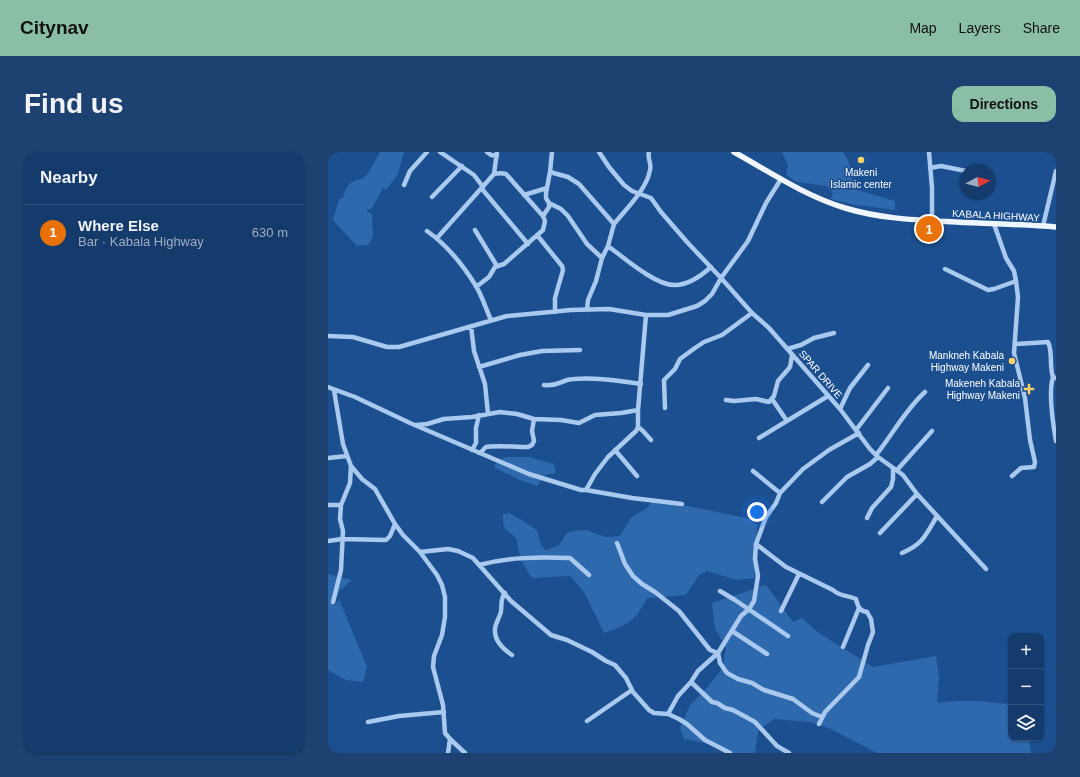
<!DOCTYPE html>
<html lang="en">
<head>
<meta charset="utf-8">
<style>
  body { margin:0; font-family:Arial,sans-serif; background:#1d4271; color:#f1f3f6 }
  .controls { position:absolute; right:12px; bottom:12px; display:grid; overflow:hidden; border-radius:8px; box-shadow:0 1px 3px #0004 }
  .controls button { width:36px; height:36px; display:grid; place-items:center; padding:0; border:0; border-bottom:1px solid #33557e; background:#143b6b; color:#f1f3f6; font:20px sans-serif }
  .compass { position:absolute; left:632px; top:12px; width:36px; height:36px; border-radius:50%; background:#143b6b; box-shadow:0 1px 3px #0004; rotate:83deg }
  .you { position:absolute; left:429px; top:360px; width:14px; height:14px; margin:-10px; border:3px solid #fff; border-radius:50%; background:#1a73e8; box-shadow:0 0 0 6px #1a73e833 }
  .badge { display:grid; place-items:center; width:26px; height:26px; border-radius:50%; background:#8abfa5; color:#fff; font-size:13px; font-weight:700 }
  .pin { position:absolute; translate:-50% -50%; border:2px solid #fff; box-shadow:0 1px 4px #0006 }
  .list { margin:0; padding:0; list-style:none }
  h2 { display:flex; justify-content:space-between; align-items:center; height:52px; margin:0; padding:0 16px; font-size:17px }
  h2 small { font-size:13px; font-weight:400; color:#9dadc1 }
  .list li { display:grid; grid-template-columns:26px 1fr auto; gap:12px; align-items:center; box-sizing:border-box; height:56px; padding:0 16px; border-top:1px solid #33557e }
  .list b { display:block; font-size:15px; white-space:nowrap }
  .list p { margin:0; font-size:13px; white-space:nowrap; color:#9dadc1 }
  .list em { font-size:13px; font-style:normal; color:#9dadc1 }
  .icon { flex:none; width:22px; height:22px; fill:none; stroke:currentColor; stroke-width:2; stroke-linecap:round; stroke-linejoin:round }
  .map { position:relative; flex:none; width:728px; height:601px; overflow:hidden; border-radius:12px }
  header { display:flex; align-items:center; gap:24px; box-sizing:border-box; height:56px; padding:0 20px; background:#8abfa5; color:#111 }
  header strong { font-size:19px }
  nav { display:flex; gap:22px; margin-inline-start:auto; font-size:14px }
  .intro { display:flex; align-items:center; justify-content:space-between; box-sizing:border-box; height:96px; padding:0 24px }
  h1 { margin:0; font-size:28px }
  .button { padding:10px 18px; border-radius:12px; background:#8abfa5; color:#111; font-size:14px; font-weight:700 }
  main { display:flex; gap:24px; padding:0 24px }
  aside { flex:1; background:#143b6b; border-radius:12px; box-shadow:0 1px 3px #0004 }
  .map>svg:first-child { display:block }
</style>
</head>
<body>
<header>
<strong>Citynav</strong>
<nav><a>Map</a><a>Layers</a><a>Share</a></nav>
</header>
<div class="intro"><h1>Find us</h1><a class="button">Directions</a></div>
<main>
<aside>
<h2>Nearby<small></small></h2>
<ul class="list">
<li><span class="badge" style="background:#e8710a">1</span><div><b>Where Else</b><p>Bar · Kabala Highway</p></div><em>630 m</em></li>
</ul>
</aside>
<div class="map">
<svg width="728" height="601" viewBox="0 0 728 601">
  <rect width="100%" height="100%" fill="#1b4f8f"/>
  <path fill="#2e69ad" d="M52 0H76L70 22 58 38 55 36 44 56 38 59 44 62 45 85 40 93 29 94 5 68 11 47 15 46C16 38 21 31 28 28 31 27 35 27 37 25 41 22 48 6 52 0Z
    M454 0H515L521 11 526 37 567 49V58L528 53 503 47 505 41 499 34 469 30 458 23 460 13Z
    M177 305H200L226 312 228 321 217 323 209 334 194 329 167 316 166 313Z
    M330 348 423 367 429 373V380L426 403 427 426 409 428 379 419 371 423 358 443 319 446C306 471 301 472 276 481L256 440 242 424 204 426 193 408 188 386 177 377 175 369V362L182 361 209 378 213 394 218 398 231 393 239 381 245 379 258 378 278 385 292 384 303 366 320 355 323 349Z
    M0 422 24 428 11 439 6 455 11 447 39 515 35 530 18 528 0 518Z
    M438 433 465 470 474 466 488 479 545 515 608 504 611 526 609 551C634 547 658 549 683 553V586H701L703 601H549L503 577 482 570 446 567 430 579 427 601H398L382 592 356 587 352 576 362 553 376 539 394 517 398 496 387 476 384 451Z"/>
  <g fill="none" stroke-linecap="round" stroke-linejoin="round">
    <path stroke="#a9c9ee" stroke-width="4.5" d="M112 0 146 23 155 35
      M159 0 163 3 169 4
      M271 0 281 15 296 33 304 39 323 46 333 60 359 90 393 126 424 161 441 176 512 257 542 297 550 305 575 323 589 342 658 417
      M601 0 604 36V69
      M602 16 613 14 638 19
      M222 20 240 25 251 32 286 72
      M166 22 169 0
      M76 33 82 19 99 0
      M154 37 200 92
      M196 43 219 36
      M104 45 134 14
      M221 51 233 57 240 64 259 92 274 106
      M286 72C298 57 319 37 322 18 324 11 319 7 321 0
      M666 72 678 106 686 119 688 129 690 145 686 201 697 246 702 288 707 310 706 315 693 316 684 324
      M715 74 728 19
      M147 78 169 114
      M99 79C119 93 135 113 148 134 154 144 158 157 163 168
      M209 83 234 114 235 118 227 146V160
      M109 86 166 22C171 21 174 21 178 22L215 64
      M280 94C295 105 328 134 347 133 361 133 373 124 383 115
      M617 117 660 138 666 137 688 129
      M148 135 161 125 167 115 176 112 215 78 217 69 215 64 221 55V51L218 46V41L222 20 224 0
      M259 158 260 148 268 129 274 106 280 94 286 72
      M143 174 146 199 157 232 160 262
      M0 184 25 185 59 195H71L179 164 243 158 281 157 318 163H340L369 154 377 149 384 142 393 126 420 89 438 51 453 27
      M688 192 720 190C725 200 721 214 725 225L728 226
      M459 197 473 193 486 186 506 181
      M151 215 192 203 214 199 252 198
      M725 225C720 241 725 272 728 289
      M216 233C231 235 234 227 246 227 268 225 291 229 313 232
      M0 235 27 245 82 271 201 322 253 338H258L267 322 280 305 308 279 310 275V258L318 163
      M6 238 15 292 23 314 34 327 47 337 67 372 75 383 92 400 109 423 114 433 117 445V465L114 483 106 504 105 515 115 553 117 581 122 587 137 601
      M444 247 459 269
      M398 248 406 249 428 247 441 250 446 244 450 229 462 215 464 203
      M337 256 336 228 347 217 352 207 367 196 376 190 394 183 424 161
      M512 257 522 236 540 213
      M88 273 99 272 116 267 144 265 172 260 189 262 206 267 233 268 251 271 267 263 293 261 310 258
      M310 275 315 279 323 288
      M528 278 560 236
      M431 286 500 244
      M144 298 148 291V276L151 263
      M287 298 309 324
      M151 301C155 300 155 297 158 295 164 293 192 295 200 295L204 293 206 289 204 279 206 267
      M548 303C565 282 577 258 597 240
      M0 306 19 304
      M569 318 604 279
      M425 319 452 341
      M258 338 304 346 354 352
      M494 350 519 325 542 312 550 305
      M0 353H13
      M539 366 544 356 563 335 565 327V316
      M552 381 589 342
      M0 389 14 387 58 388 62 384 67 372
      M289 391 297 412 305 424 314 432 327 440 351 459 382 498 390 501 392 511 399 521 410 527 424 531 436 538 465 547 484 561 494 565
      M428 392 458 415 505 438C512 445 520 443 528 447 530 454 531 459 539 460L543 467 545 480 540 493 531 525 497 560 491 572
      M92 400 120 397 130 399 145 406 183 449 223 483 239 488 264 500 278 509 287 513 298 526 305 540 321 558 326 561 340 562 351 567 359 572 377 588 402 601
      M574 401C595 392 598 383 609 364
      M151 413C181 405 211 405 242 406L261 423
      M392 439 407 448 460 484
      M177 441C172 447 174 452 173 459 172 465 167 472 167 477 166 489 175 497 184 503
      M5 450 13 418 15 379 12 367 13 353 22 331 23 314
      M453 459 471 422
      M404 479 439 502
      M515 495 531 456
      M363 530 384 550 389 551 397 556 405 558 427 570 449 594 461 601
      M340 562 350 544 363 530 370 519 390 501 413 464 421 457 426 449 430 424 427 407 428 392 438 365 448 351 452 341 475 317 501 298 531 281
      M259 569 304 538
      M40 570 71 564 116 560
      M120 601 122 587"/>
    <path stroke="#f0f6ff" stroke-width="5.5" d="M406 0C442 20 477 44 517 56 553 67 590 68 628 70 661 72 695 72 728 75"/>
  </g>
  <g fill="#ffd166" stroke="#1b4f8f" stroke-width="1.5">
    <circle cx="533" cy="8" r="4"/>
    <circle cx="684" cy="209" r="4"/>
    <path d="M699 231h4v4h4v4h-4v4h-4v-4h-4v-4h4z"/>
  </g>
  <g text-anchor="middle" stroke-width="3" stroke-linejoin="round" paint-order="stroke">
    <g font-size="10" fill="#fff" stroke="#1b4f8f" text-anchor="end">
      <text x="533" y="24" text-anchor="middle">Makeni<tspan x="533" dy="12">Islamic center</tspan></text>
      <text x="676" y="207">Mankneh Kabala<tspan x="676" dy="12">Highway Makeni</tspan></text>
      <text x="692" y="235">Makeneh Kabala<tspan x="692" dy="12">Highway Makeni</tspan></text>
    </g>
    <g font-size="10" fill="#fff" stroke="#1b4f8f">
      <text transform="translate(668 63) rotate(3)" y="4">KABALA HIGHWAY</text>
      <text transform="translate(493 222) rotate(49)" y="4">SPAR DRIVE</text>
    </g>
  </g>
</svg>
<div class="controls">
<button>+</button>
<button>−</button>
<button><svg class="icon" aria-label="layers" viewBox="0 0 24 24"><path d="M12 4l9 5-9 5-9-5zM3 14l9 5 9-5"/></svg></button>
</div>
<svg class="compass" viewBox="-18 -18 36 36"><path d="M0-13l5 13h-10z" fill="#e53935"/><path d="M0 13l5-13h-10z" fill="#9dadc1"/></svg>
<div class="you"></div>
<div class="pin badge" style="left:601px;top:77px;background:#e8710a">1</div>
</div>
</main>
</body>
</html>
